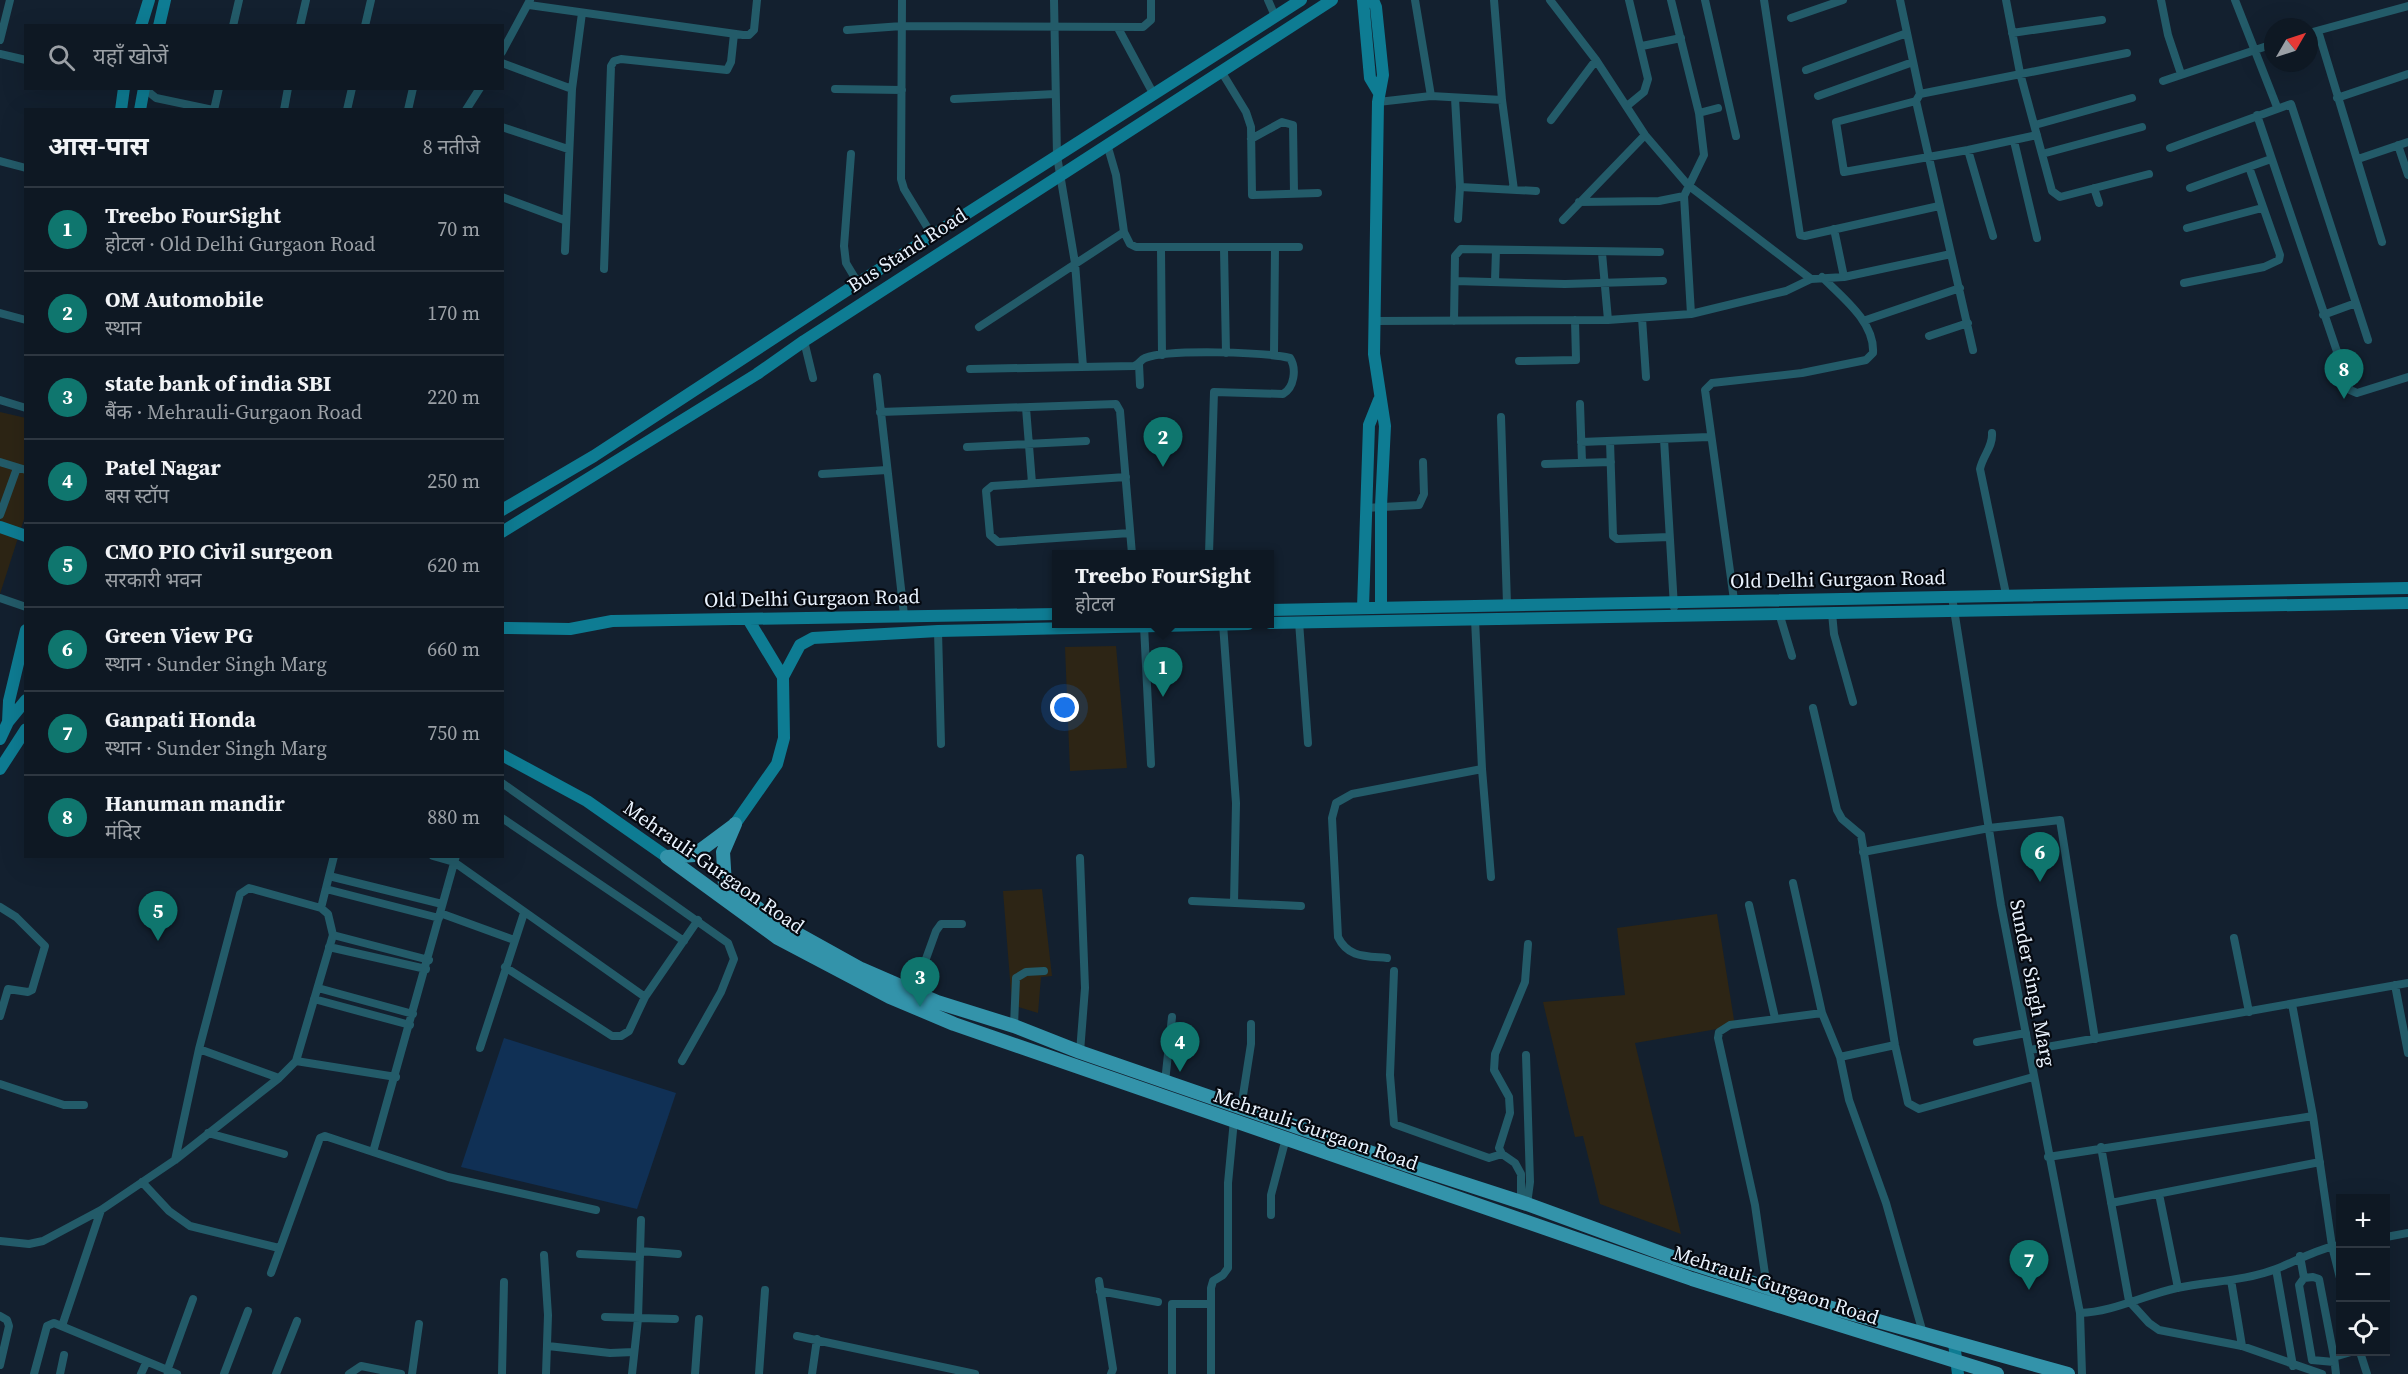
<!DOCTYPE html>
<html lang="hi">
<head>
<meta charset="utf-8">
<style>
  body { margin:0; font-family:"Source Serif 4","Noto Sans Devanagari",serif; background:#17212b; color:#f1f3f6 }
  .controls { position:absolute; right:18px; bottom:18px; display:grid; overflow:hidden; border-radius:0px; box-shadow:0 6px 24px #0002 }
  .controls button { width:54px; height:54px; display:grid; place-items:center; padding:0; border:0; border-bottom:2px solid #2e3741; background:#0e1823; color:#f1f3f6; font:30px sans-serif }
  .compass { position:absolute; left:2264px; top:18px; width:54px; height:54px; border-radius:50%; background:#0e1823; box-shadow:0 6px 24px #0002; rotate:51deg }
  .you { position:absolute; left:1065px; top:708px; width:21px; height:21px; margin:-15px; border:4px solid #fff; border-radius:50%; background:#1a73e8; box-shadow:0 0 0 9px #1a73e833 }
  .badge { display:grid; place-items:center; width:39px; height:39px; border-radius:50%; background:#0f766e; color:#fff; font-size:20px; font-weight:700 }
  .pin { position:absolute; translate:-50% -50px; filter:drop-shadow(0 2px 3px #0008) }
  .pin::after { content:''; position:absolute; top:32px; width:21px; height:18px; background:inherit; clip-path:polygon(0 0,100% 0,50% 100%) }
  .popup { position:absolute; left:1052px; top:550px; width:222px; height:78px; box-sizing:border-box; display:grid; place-content:center; border-radius:0px; background:#0e1823; filter:drop-shadow(0 2px 4px #0005); font-size:20px; white-space:nowrap; color:#9ba0a6 }
  .popup b { font-size:22px; color:#f1f3f6 }
  .popup::after { content:''; position:absolute; left:50%; top:100%; margin-left:-12px; border:12px solid transparent; border-top-color:#0e1823 }
  .list { margin:0; padding:0; list-style:none }
  h2 { display:flex; justify-content:space-between; align-items:center; height:78px; margin:0; padding:0 24px; font-size:26px }
  h2 small { font-size:20px; font-weight:400; color:#9ba0a6 }
  .list li { display:grid; grid-template-columns:39px 1fr auto; gap:18px; align-items:center; box-sizing:border-box; height:84px; padding:0 24px; border-top:2px solid #2e3741 }
  .list b { display:block; font-size:22px; white-space:nowrap }
  .list p { margin:0; font-size:20px; white-space:nowrap; color:#9ba0a6 }
  .list em { font-size:20px; font-style:normal; color:#9ba0a6 }
  .icon { flex:none; width:33px; height:33px; fill:none; stroke:currentColor; stroke-width:2; stroke-linecap:round; stroke-linejoin:round }
  .map { position:relative; flex:none; width:2408px; height:1374px; overflow:hidden }
  .search { position:absolute; background:#0e1823; box-shadow:0 6px 24px #0002; left:24px; top:24px; width:480px; height:66px; display:flex; align-items:center; gap:15px; box-sizing:border-box; padding:0 21px; border-radius:0px; color:#9ba0a6; font-size:22px }
  .panel { position:absolute; background:#0e1823; box-shadow:0 6px 24px #0002; left:24px; top:108px; width:480px; height:750px; border-radius:0px }
  .map>svg:first-child { display:block }
</style>
</head>
<body>
<div class="map">
<svg width="2408" height="1374" viewBox="0 0 2408 1374">
  <rect width="100%" height="100%" fill="#13202f"/>
  <path fill="#2d2515" d="M0 412 26 418 25 516 0 594Z
    M1116 646 1127 768 1070 771 1065 647Z
    M1042 889 1052 976 1041 977 1038 1013 1012 1005 1003 891Z
    M1717 914 1735 1026 1635 1043 1681 1234 1600 1204 1583 1136 1575 1137 1543 1002 1625 995 1617 928Z"/>
  <path fill="#103055" d="M504 1038 676 1093 637 1209 461 1167Z"/>
  <g fill="none" stroke-linecap="round" stroke-linejoin="round">
    <path stroke="#235b69" stroke-width="8" d="M902 0 901 179 904 189 932 235
      M1054 0 1057 156 1075 263 1083 367
      M1268 0 1275 16
      M1415 0 1431 96
      M1494 0 1502 100 1514 190
      M1550 0 1596 60 1645 135 1688 185 1811 279
      M1671 0 1699 113 1704 155 1684 196 1691 314
      M1705 0 1736 136
      M1764 0 1800 235 1805 236 1939 206
      M1900 0 1920 94 1916 101 1973 350
      M2006 0 2020 73 2052 191 2060 197 2149 174
      M2161 0 2168 35 2181 74
      M2235 0 2277 107
      M529 5 743 35H749L754 30 757 0
      M1791 18 1843 0
      M233 26 239 0
      M300 26 306 0
      M365 26 371 0
      M1118 28 1154 95
      M847 30 902 26 1143 27 1151 20V0
      M2318 31 2382 242
      M2012 33 2102 20
      M2309 33 2408 6
      M0 40 10 0
      M1642 46 1681 38
      M502 52 530 0
      M0 54 26 60
      M502 63 572 89
      M1806 70 1907 33
      M1221 71 1246 112 1251 127 1252 195 1318 193
      M2163 81 2273 44
      M144 88 156 98 213 110
      M835 89 902 90
      M1920 94 2127 53
      M1818 96 1913 62
      M1455 98 1460 187 1458 219
      M2337 98 2408 74
      M954 99 1055 94
      M1916 101 1836 122 1844 172 1968 150 2037 135
      M1378 102 1431 96 1502 100
      M1627 106 1644 92 1648 79 1629 0
      M214 110 219 88
      M284 110 288 88
      M347 110 352 88
      M408 110 413 88
      M466 110 480 88
      M1699 113 1718 108
      M2257 115 2350 390 2357 393 2408 377
      M1551 120 1596 60
      M2035 125 2132 98
      M502 127 568 149
      M1251 139 1282 122 1293 125 1294 193
      M2014 141 2037 238
      M1107 144 1116 175 1124 232 1130 244 1136 247H1299
      M2398 145 2408 175
      M2170 148 2291 104 2368 340
      M1968 150 1993 236
      M851 154 844 246 846 263 858 283
      M2042 154 2142 127
      M2358 159 2408 142
      M0 161 26 168
      M1460 187 1536 191
      M2094 188 2099 203
      M2190 188 2271 159
      M502 197 564 220
      M1579 202 1659 201 1684 196
      M1563 220 1645 135
      M2187 228 2262 208
      M1834 229 1844 277
      M1161 249 1162 355
      M1224 249 1226 353
      M565 251 572 89 582 13
      M1602 253 1608 320
      M604 269 611 66 614 61 621 59 727 70 731 62 734 34
      M1455 281 1565 284 1663 281
      M1495 281 1496 250
      M2184 283 2264 267 2279 260 2280 255 2249 167
      M0 313 26 320
      M2323 315 2356 303
      M1642 318 1646 377
      M1375 321 1608 320 1691 314 1786 291 1811 279 1844 277 1951 254
      M1454 321 1455 256 1461 249 1660 252
      M1863 321 1960 288
      M979 327 1124 232
      M1929 336 1968 323
      M804 341 813 378
      M1274 354 1275 247
      M1519 361 1576 360 1575 320
      M1139 364 1140 385
      M970 369 1134 366C1140 364 1140 360 1145 358 1169 349 1265 352 1290 358 1297 369 1294 388 1283 394L1214 392 1209 554
      M877 377 904 615
      M0 400 26 408
      M1580 404 1582 462
      M1026 408 1032 483
      M880 412 1116 404 1120 411 1132 554
      M1501 417 1507 604
      M1992 433C1993 447 1983 455 1980 469L2006 594
      M1664 439 1674 607
      M1610 441 1613 536 1617 539 1669 537
      M1581 442 1709 437
      M967 447 1086 441
      M0 462 26 470
      M1545 464 1611 462
      M822 474 887 470
      M1126 477 992 486 986 491 990 535 998 542 1130 533
      M1365 508 1419 505 1424 494 1423 462
      M0 515 17 468
      M1952 597 2001 905 2080 1313 2082 1374
      M0 598 26 607
      M1734 600 1705 390 1712 383 1802 373 1866 360 1873 353C1875 322 1842 297 1822 277
      M1779 613 1792 656
      M1832 613 1834 634 1853 702
      M1475 619 1482 769 1491 877
      M1299 622 1308 743
      M1223 624 1236 803 1234 903
      M1144 626 1151 764
      M938 631 941 744
      M1813 708 1837 810 1842 819 1861 835 1895 1045 1908 1103 1919 1109 2033 1077
      M502 783 728 943 734 959 721 992 682 1061
      M502 818 684 941
      M1863 852 1989 828 2060 820 2095 1039
      M433 856 454 862 645 997
      M1080 858 1085 988 1080 1052
      M329 876 442 904
      M1793 883 1822 1013 1840 1057 1849 1100 1886 1203 1923 1333
      M326 889 439 918
      M1192 901 1301 906
      M1749 905 1775 1018
      M0 907 16 917 45 946 32 990 28 992 8 989 0 1016
      M440 913 514 940
      M333 935 429 960
      M2234 938 2249 1012
      M329 947 426 969
      M1387 958C1366 956 1348 958 1338 937L1332 818 1336 803 1352 794 1482 769
      M505 967 612 1036H621L629 1031 645 997 698 920
      M1394 971 1390 1075 1394 1124 1489 1158 1502 1154
      M2395 985 2408 1053
      M318 988 413 1014
      M914 992 936 931 941 924H962
      M314 999 410 1025
      M2292 1004 2313 1116 2332 1246 2340 1278
      M1014 1026 1016 978 1026 972 1044 971
      M1977 1042 2026 1033
      M480 1048 524 913
      M199 1049 279 1078
      M2030 1050 2408 983
      M1526 1055 1530 1182 1527 1204
      M1840 1057 1895 1045
      M296 1061 396 1077
      M1165 1082 1172 1017
      M0 1084 64 1105H84
      M1241 1108 1251 1044V1024
      M208 1133 284 1154
      M2101 1147 2129 1301 2149 1323 2159 1330 2242 1346 2322 1374
      M373 1152 456 856
      M2048 1157 2313 1116
      M175 1160 199 1049 240 894 249 888 321 908
      M142 1182 169 1211 190 1226 279 1248
      M2159 1194 2178 1288
      M1521 1201V1174L1515 1163 1502 1154 1499 1148 1510 1113 1509 1097 1494 1070 1495 1054 1525 982 1528 944
      M2111 1203 2320 1162
      M1271 1215V1195L1286 1138
      M2386 1237 2408 1233
      M0 1241 29 1244 43 1241 101 1210 175 1160 279 1078 296 1061 333 935 328 914 321 908 334 856
      M640 1251 678 1254
      M580 1254 640 1257
      M544 1255 548 1315 546 1374
      M2300 1256 2304 1278
      M2276 1269 2293 1366
      M271 1273 320 1138 325 1136 448 1177 596 1210
      M2231 1280 2242 1346
      M1099 1281 1113 1369 1111 1374
      M1767 1288 1755 1205 1718 1038 1719 1032 1730 1025 1822 1013
      M1100 1291 1158 1302
      M2080 1313C2113 1312 2144 1295 2177 1288 2210 1281 2245 1281 2276 1269 2298 1260 2317 1249 2340 1245
      M0 1316 7 1320 9 1326 0 1365
      M605 1317 675 1319
      M62 1326 101 1210
      M797 1336 975 1374
      M548 1346 610 1353 634 1352
      M2360 1352 2367 1374
      M2334 1357 2319 1279 2313 1277 2304 1278 2299 1285 2312 1360 2334 1362
      M167 1371 193 1299
      M34 1374 47 1326 54 1323 177 1374
      M60 1374 64 1355
      M141 1374 146 1363
      M224 1374 248 1311
      M276 1374 297 1321
      M349 1374 361 1366 401 1374
      M412 1374 419 1324
      M502 1374 504 1282
      M632 1374 638 1319 641 1220
      M695 1374 699 1319
      M759 1374 765 1290
      M812 1374 817 1339
      M1172 1374V1304H1210
      M1211 1374V1288L1213 1281 1223 1275 1228 1268V1183L1234 1120
      M2336 1374 2334 1357 2351 1352"/>
    <path stroke="#0e7c93" stroke-width="12" d="M1363 0 1370 78 1379 93
      M1373 0 1376 7 1383 75 1378 102 1374 354 1385 426 1381 506V608
      M141 26 149 0
      M159 26 165 0
      M121 110 124 88
      M140 110 144 88
      M502 510 594 456 858 283 1301 0
      M0 527 26 536
      M502 532 757 374 804 341 1332 0
      M1363 608 1369 425 1379 400
      M1270 610 2408 588
      M1270 623 2408 603
      M502 628 570 629 612 621 1056 614
      M783 677 800 645 813 638 938 631 1248 624
      M8 722 9 701 26 630
      M0 739 8 722 26 700
      M502 755 587 801 667 857
      M0 769 26 729
      M735 824 777 764 784 738 783 677 748 619
      M1954 1343 1958 1374"/>
    <path stroke="#3393aa" stroke-width="14" d="M735 824 723 852 725 885 780 924 861 969 937 1002 1014 1026 1080 1052 1407 1165 1527 1204 1675 1258 1828 1307 2068 1374
      M667 857 778 938 890 997 954 1024 1692 1279 1997 1374
      M667 857 694 855 733 826"/>
  </g>
  <g text-anchor="middle" stroke-width="4.5" stroke-linejoin="round" paint-order="stroke">
    <g font-size="20" fill="#eaf3fe" stroke="#050910">
      <text transform="translate(907 250) rotate(-33)" y="7">Bus Stand Road</text>
      <text transform="translate(1838 579) rotate(-1)" y="7">Old Delhi Gurgaon Road</text>
      <text transform="translate(812 598) rotate(-1)" y="7">Old Delhi Gurgaon Road</text>
      <text transform="translate(714 867) rotate(35)" y="7">Mehrauli-Gurgaon Road</text>
      <text transform="translate(2033 983) rotate(79)" y="7">Sunder Singh Marg</text>
      <text transform="translate(1316 1129) rotate(19)" y="7">Mehrauli-Gurgaon Road</text>
      <text transform="translate(1776 1285) rotate(18)" y="7">Mehrauli-Gurgaon Road</text>
    </g>
  </g>
</svg>
<div class="controls">
<button>+</button>
<button>−</button>
<button><svg class="icon" aria-label="locate" viewBox="0 0 24 24"><circle cx="12" cy="12" r="6"/><path d="M12 2v4M12 18v4M2 12h4M18 12h4"/></svg></button>
</div>
<svg class="compass" viewBox="-18 -18 36 36"><path d="M0-13l5 13h-10z" fill="#e53935"/><path d="M0 13l5-13h-10z" fill="#9ba0a6"/></svg>
<div class="you"></div>
<div class="pin badge" style="left:1163px;top:697px">1</div>
<div class="popup"><b>Treebo FourSight</b>होटल</div>
<div class="pin badge" style="left:1163px;top:467px">2</div>
<div class="pin badge" style="left:920px;top:1007px">3</div>
<div class="pin badge" style="left:1180px;top:1072px">4</div>
<div class="pin badge" style="left:158px;top:941px">5</div>
<div class="pin badge" style="left:2040px;top:882px">6</div>
<div class="pin badge" style="left:2029px;top:1290px">7</div>
<div class="pin badge" style="left:2344px;top:399px">8</div>
<div class="search"><svg class="icon" aria-label="search" viewBox="0 0 24 24"><circle cx="10" cy="10" r="6"/><path d="M15 15l6 6"/></svg>यहाँ खोजें</div>
<section class="panel">
<h2>आस-पास<small>8 नतीजे</small></h2>
<ul class="list">
<li><span class="badge">1</span><div><b>Treebo FourSight</b><p>होटल · Old Delhi Gurgaon Road</p></div><em>70 m</em></li>
<li><span class="badge">2</span><div><b>OM Automobile</b><p>स्थान</p></div><em>170 m</em></li>
<li><span class="badge">3</span><div><b>state bank of india SBI</b><p>बैंक · Mehrauli-Gurgaon Road</p></div><em>220 m</em></li>
<li><span class="badge">4</span><div><b>Patel Nagar</b><p>बस स्टॉप</p></div><em>250 m</em></li>
<li><span class="badge">5</span><div><b>CMO PIO Civil surgeon</b><p>सरकारी भवन</p></div><em>620 m</em></li>
<li><span class="badge">6</span><div><b>Green View PG</b><p>स्थान · Sunder Singh Marg</p></div><em>660 m</em></li>
<li><span class="badge">7</span><div><b>Ganpati Honda</b><p>स्थान · Sunder Singh Marg</p></div><em>750 m</em></li>
<li><span class="badge">8</span><div><b>Hanuman mandir</b><p>मंदिर</p></div><em>880 m</em></li>
</ul>
</section>
</div>
</body>
</html>
